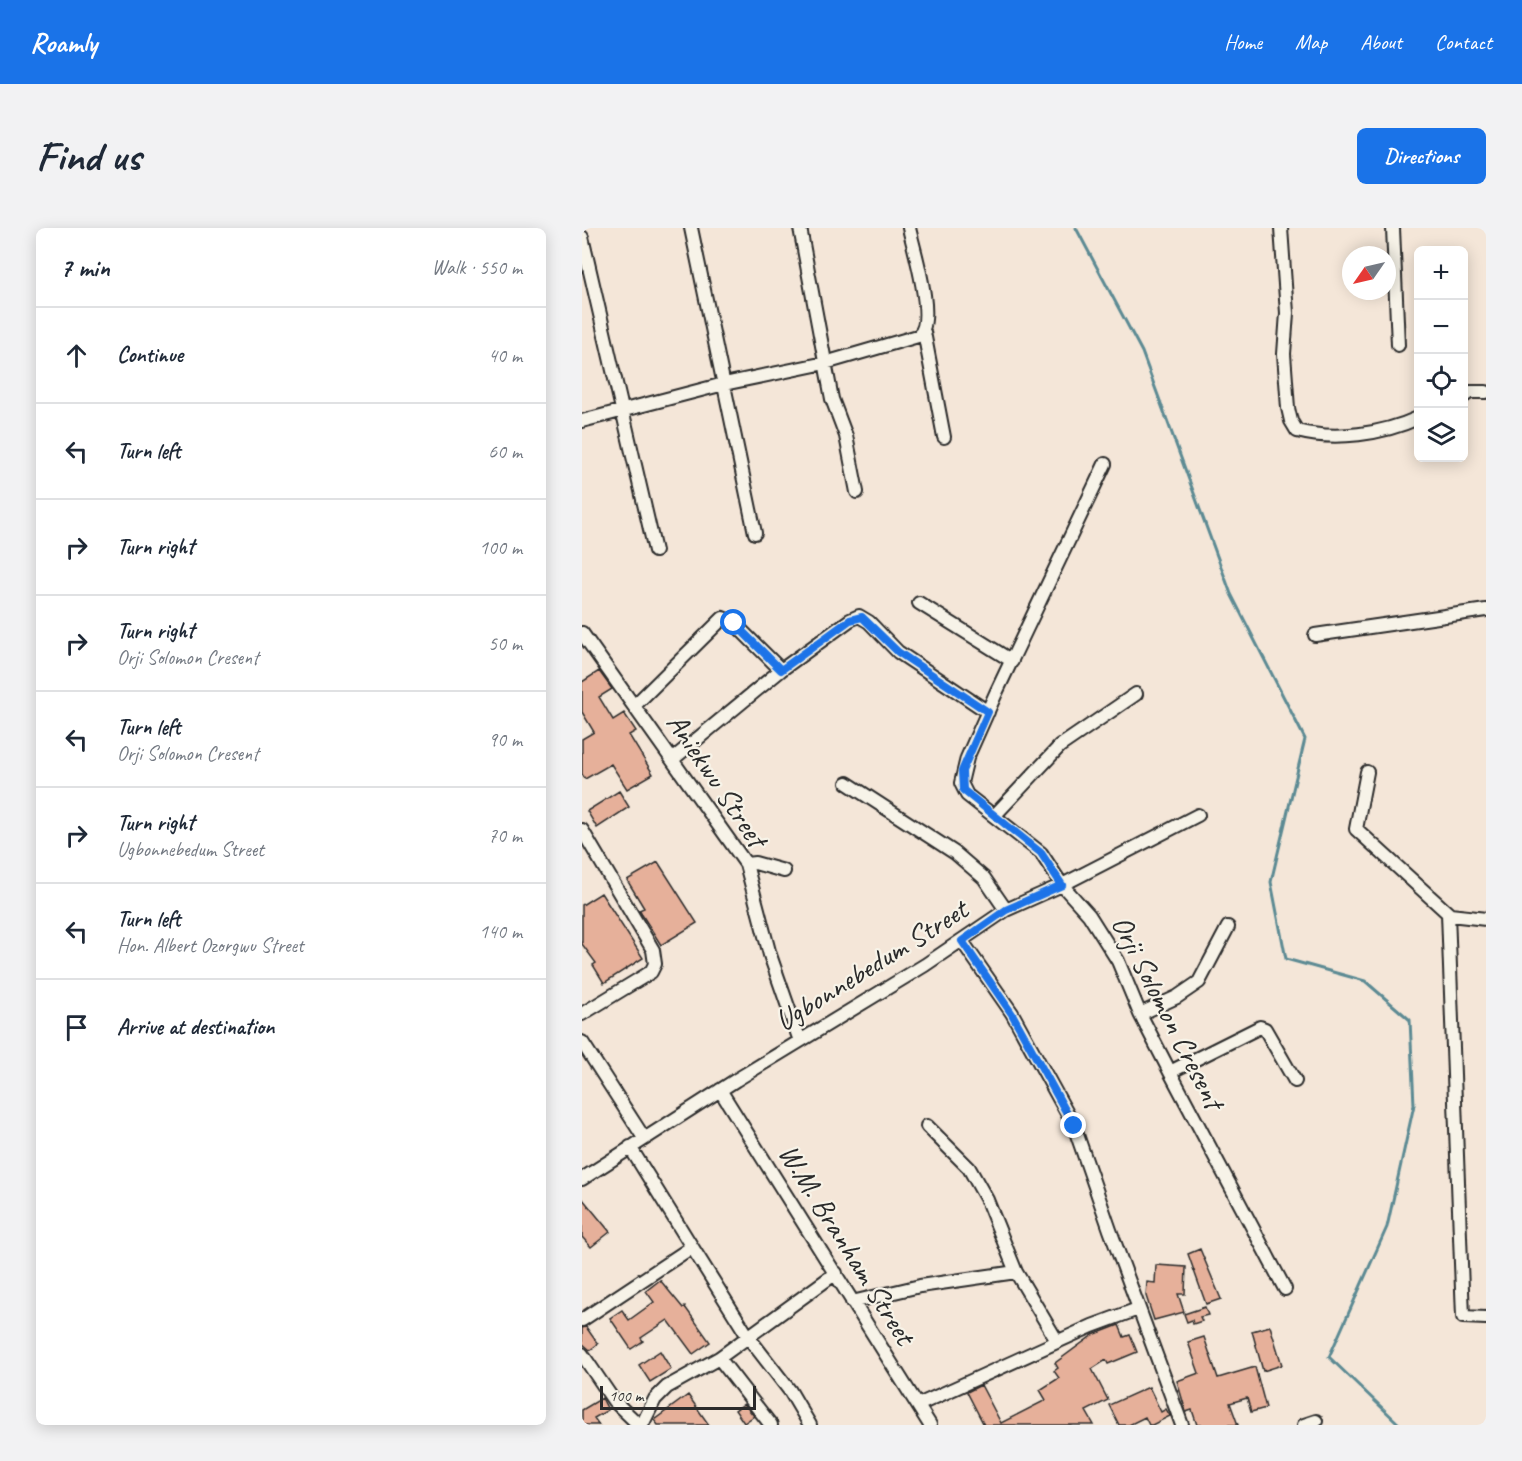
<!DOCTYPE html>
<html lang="en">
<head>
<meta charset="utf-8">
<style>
  body { margin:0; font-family:Caveat,sans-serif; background:#f2f2f3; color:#1f2937 }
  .controls { position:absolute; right:18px; top:18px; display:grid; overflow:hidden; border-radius:9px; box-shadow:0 3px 15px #0003 }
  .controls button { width:54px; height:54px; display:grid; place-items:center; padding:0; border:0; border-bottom:2px solid #e0e1e3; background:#fff; color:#1f2937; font:30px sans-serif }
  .compass { position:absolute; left:760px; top:18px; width:54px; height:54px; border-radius:50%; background:#fff; box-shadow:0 3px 15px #0003; rotate:236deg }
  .scale { position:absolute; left:18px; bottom:15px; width:156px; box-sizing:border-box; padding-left:6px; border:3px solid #2b2b2b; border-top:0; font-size:16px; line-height:21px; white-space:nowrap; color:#2b2b2b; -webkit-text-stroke:4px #f7f3e8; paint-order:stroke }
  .stop { position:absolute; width:18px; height:18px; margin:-14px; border:4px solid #1a73e8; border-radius:50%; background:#fff }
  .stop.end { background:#1a73e8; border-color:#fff; box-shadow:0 2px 6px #0008 }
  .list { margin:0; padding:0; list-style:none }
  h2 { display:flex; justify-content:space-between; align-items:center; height:78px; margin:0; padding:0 24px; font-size:26px }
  h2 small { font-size:20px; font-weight:400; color:#747a83 }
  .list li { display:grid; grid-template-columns:39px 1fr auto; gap:18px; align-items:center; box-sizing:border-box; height:96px; padding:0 24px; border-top:2px solid #e0e1e3 }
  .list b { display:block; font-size:22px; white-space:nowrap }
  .list p { margin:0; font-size:20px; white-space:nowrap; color:#747a83 }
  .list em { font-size:20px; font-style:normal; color:#747a83 }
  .icon { flex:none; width:33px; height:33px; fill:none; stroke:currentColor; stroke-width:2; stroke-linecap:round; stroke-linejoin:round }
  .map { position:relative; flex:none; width:904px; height:1197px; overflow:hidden; border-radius:9px }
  header { display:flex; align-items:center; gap:36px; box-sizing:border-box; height:84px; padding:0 30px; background:#1a73e8; color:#fff }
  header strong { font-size:28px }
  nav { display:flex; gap:33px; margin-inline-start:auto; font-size:21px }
  .intro { display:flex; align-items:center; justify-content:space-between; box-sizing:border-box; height:144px; padding:0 36px }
  h1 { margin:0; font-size:42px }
  .button { padding:15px 27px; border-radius:9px; background:#1a73e8; color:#fff; font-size:21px; font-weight:700 }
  main { display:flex; gap:36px; padding:0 36px }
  aside { flex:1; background:#fff; border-radius:9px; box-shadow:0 3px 15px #0003 }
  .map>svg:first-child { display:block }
</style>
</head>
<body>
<header>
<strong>Roamly</strong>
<nav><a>Home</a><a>Map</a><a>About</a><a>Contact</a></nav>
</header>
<div class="intro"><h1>Find us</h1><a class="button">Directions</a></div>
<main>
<aside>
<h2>7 min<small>Walk · 550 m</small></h2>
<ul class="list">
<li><svg class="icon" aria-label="ahead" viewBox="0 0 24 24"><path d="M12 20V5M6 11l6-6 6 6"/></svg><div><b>Continue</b></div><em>40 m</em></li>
<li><svg class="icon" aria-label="left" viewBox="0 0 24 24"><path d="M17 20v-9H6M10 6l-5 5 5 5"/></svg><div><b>Turn left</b></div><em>60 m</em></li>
<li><svg class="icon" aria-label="right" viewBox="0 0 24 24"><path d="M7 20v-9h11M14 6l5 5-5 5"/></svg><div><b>Turn right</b></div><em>100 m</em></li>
<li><svg class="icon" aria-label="right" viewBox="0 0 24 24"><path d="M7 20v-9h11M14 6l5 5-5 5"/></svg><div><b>Turn right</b><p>Orji Solomon Cresent</p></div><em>50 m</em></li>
<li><svg class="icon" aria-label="left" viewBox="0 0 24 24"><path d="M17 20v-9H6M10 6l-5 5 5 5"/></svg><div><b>Turn left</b><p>Orji Solomon Cresent</p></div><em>90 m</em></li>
<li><svg class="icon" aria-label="right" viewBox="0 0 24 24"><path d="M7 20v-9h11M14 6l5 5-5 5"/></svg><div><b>Turn right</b><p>Ugbonnebedum Street</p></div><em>70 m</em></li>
<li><svg class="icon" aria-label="left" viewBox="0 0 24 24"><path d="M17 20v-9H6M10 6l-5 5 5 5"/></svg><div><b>Turn left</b><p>Hon. Albert Ozorgwu Street</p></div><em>140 m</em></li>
<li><svg class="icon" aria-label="arrive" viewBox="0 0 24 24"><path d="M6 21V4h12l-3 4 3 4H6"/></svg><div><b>Arrive at destination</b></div></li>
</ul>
</aside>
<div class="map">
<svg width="904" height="1197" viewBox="0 0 904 1197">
  <rect width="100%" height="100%" fill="#f4e6d8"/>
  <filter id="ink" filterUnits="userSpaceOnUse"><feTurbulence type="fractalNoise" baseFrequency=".0167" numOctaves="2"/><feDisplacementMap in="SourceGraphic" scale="12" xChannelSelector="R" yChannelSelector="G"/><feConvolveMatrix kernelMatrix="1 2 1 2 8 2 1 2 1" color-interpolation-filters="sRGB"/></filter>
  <g filter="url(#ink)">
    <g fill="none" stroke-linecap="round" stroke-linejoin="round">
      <path stroke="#5b8a93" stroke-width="3" d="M494 0 560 124 649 366 723 511 689 654 704 731 783 753 828 792 832 877 805 999 747 1129 818 1197"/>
    </g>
    <path fill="#e6b09a" stroke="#2b2b2b" stroke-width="1.5" d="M17 443 30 461 17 469 31 492 42 485 54 503 47 507 71 546 45 561 29 536 3 551 0 546V511L12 504 0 484V454Z
      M37 563 47 579 15 600 5 583Z
      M76 634 115 695 79 717 57 682 62 680 45 652Z
      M19 665 61 730 22 755 11 737 14 735 0 716V677Z
      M0 970 28 1004 9 1019 0 1009Z
      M618 1021 639 1071 624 1076 606 1026Z
      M574 1037 604 1039 603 1066H596L602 1084 572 1092 564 1068 565 1054 573 1055Z
      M78 1052 101 1080 103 1079 128 1114 111 1126 86 1092 59 1110 61 1113 49 1121 28 1090 40 1082 47 1092 72 1074 64 1063Z
      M623 1079 626 1087 618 1089 620 1093 611 1096 610 1092 605 1094 602 1086Z
      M537 1097 542 1109 548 1107 555 1124 526 1136 524 1132 510 1141 526 1172 504 1183 512 1197H402L385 1164 399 1157 419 1195 464 1172 458 1162 477 1150 472 1143 476 1140 473 1135 511 1107Z
      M688 1098 700 1137 681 1143 670 1103Z
      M4 1099 16 1116 8 1122 0 1115V1100Z
      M622 1109 636 1150 673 1139 684 1180 669 1184 665 1170 648 1175 656 1197H615L610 1182 604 1184 595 1153 617 1145 606 1114Z
      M78 1123 89 1141 68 1154 57 1137Z
      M567 1159 579 1184 584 1181 588 1188 570 1197H567L563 1189 547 1197H537L527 1177Z
      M106 1167 127 1197H76L72 1192Z
      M20 1170 26 1182 12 1190 17 1197H0V1182Z
      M162 1176 172 1188 162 1195 153 1182Z"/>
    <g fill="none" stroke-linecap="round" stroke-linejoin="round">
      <g stroke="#2b2b2b" stroke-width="16">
        <path id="minor" d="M109 0 173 305
          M218 0 250 171 264 208 275 264
          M699 0 705 85 702 126 706 180 709 193 715 203C753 213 801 206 836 190
          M811 0 816 117
          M0 9 73 323
          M342 104 362 209
          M882 168 888 164H904
          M0 193 142 156 243 135 336 108C355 95 332 22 327 0
          M523 236 414 465 385 530 379 555 385 567 459 625 480 657 507 687 536 733 558 786 588 844 703 1061
          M337 375 430 433
          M0 405 164 636 188 727 218 813
          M733 407 904 382
          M52 478 141 390 152 395 199 442
          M91 531 199 442 268 392 277 388 287 394 316 424 406 484
          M785 544 774 601 868 687 904 691
          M265 555 373 625 402 650 424 682
          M413 587 478 518 554 466
          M0 602 71 722 73 736 69 744 0 786
          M164 636 173 635 202 643
          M866 685 881 1089 904 1090
          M380 713 430 785 492 898 528 1002 600 1197
          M558 786 595 769 617 754 646 699
          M0 814 62 910
          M588 844 678 799 683 801 713 853
          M138 862 348 1197
          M48 919 110 1019
          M0 951 154 852 343 737 424 682 480 657 616 587
          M434 1044 475 1113
          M270 1074 338 1058 434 1044 405 972 387 940 345 898
          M0 1092 110 1019 167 1110 208 1163 228 1197
          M0 1126 32 1173 57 1197
          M137 1130 189 1197
          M336 1177 510 1098 556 1081
          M60 1197 73 1171 85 1159 137 1130 254 1045
          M722 1197 734 1193"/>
      </g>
      <use href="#minor" stroke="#f7f3e8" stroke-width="12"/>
    </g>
  </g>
  <g fill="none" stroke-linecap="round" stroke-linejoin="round" filter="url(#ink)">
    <path stroke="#1a73e8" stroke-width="8" d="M152 395 199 442 268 392 280 389 316 424 406 484 380 543 381 562 459 625 480 657 424 682 380 713 430 786 492 898"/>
  </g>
  <g text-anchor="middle" stroke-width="4.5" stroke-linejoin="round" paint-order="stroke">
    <g font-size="30" fill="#2b2b2b" stroke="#f7f3e8">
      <text transform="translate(135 552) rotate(56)" y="10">Aniekwu Street</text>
      <text transform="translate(289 737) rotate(-32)" y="10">Ugbonnebedum Street</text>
      <text transform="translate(586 784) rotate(63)" y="10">Orji Solomon Cresent</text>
      <text transform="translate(265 1016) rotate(58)" y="10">W.M. Branham Street</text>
    </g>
  </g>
</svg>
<div class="controls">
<button>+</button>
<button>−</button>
<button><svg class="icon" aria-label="locate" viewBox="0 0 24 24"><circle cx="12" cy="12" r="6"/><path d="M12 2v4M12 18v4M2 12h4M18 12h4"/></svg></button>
<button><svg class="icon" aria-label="layers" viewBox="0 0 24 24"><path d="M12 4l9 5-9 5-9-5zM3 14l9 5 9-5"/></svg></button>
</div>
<svg class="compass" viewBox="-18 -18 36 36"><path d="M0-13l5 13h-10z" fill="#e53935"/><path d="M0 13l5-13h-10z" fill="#747a83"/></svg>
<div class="scale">100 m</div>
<div class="stop" style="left:152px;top:395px"></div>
<div class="stop end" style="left:492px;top:898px"></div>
</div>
</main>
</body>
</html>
